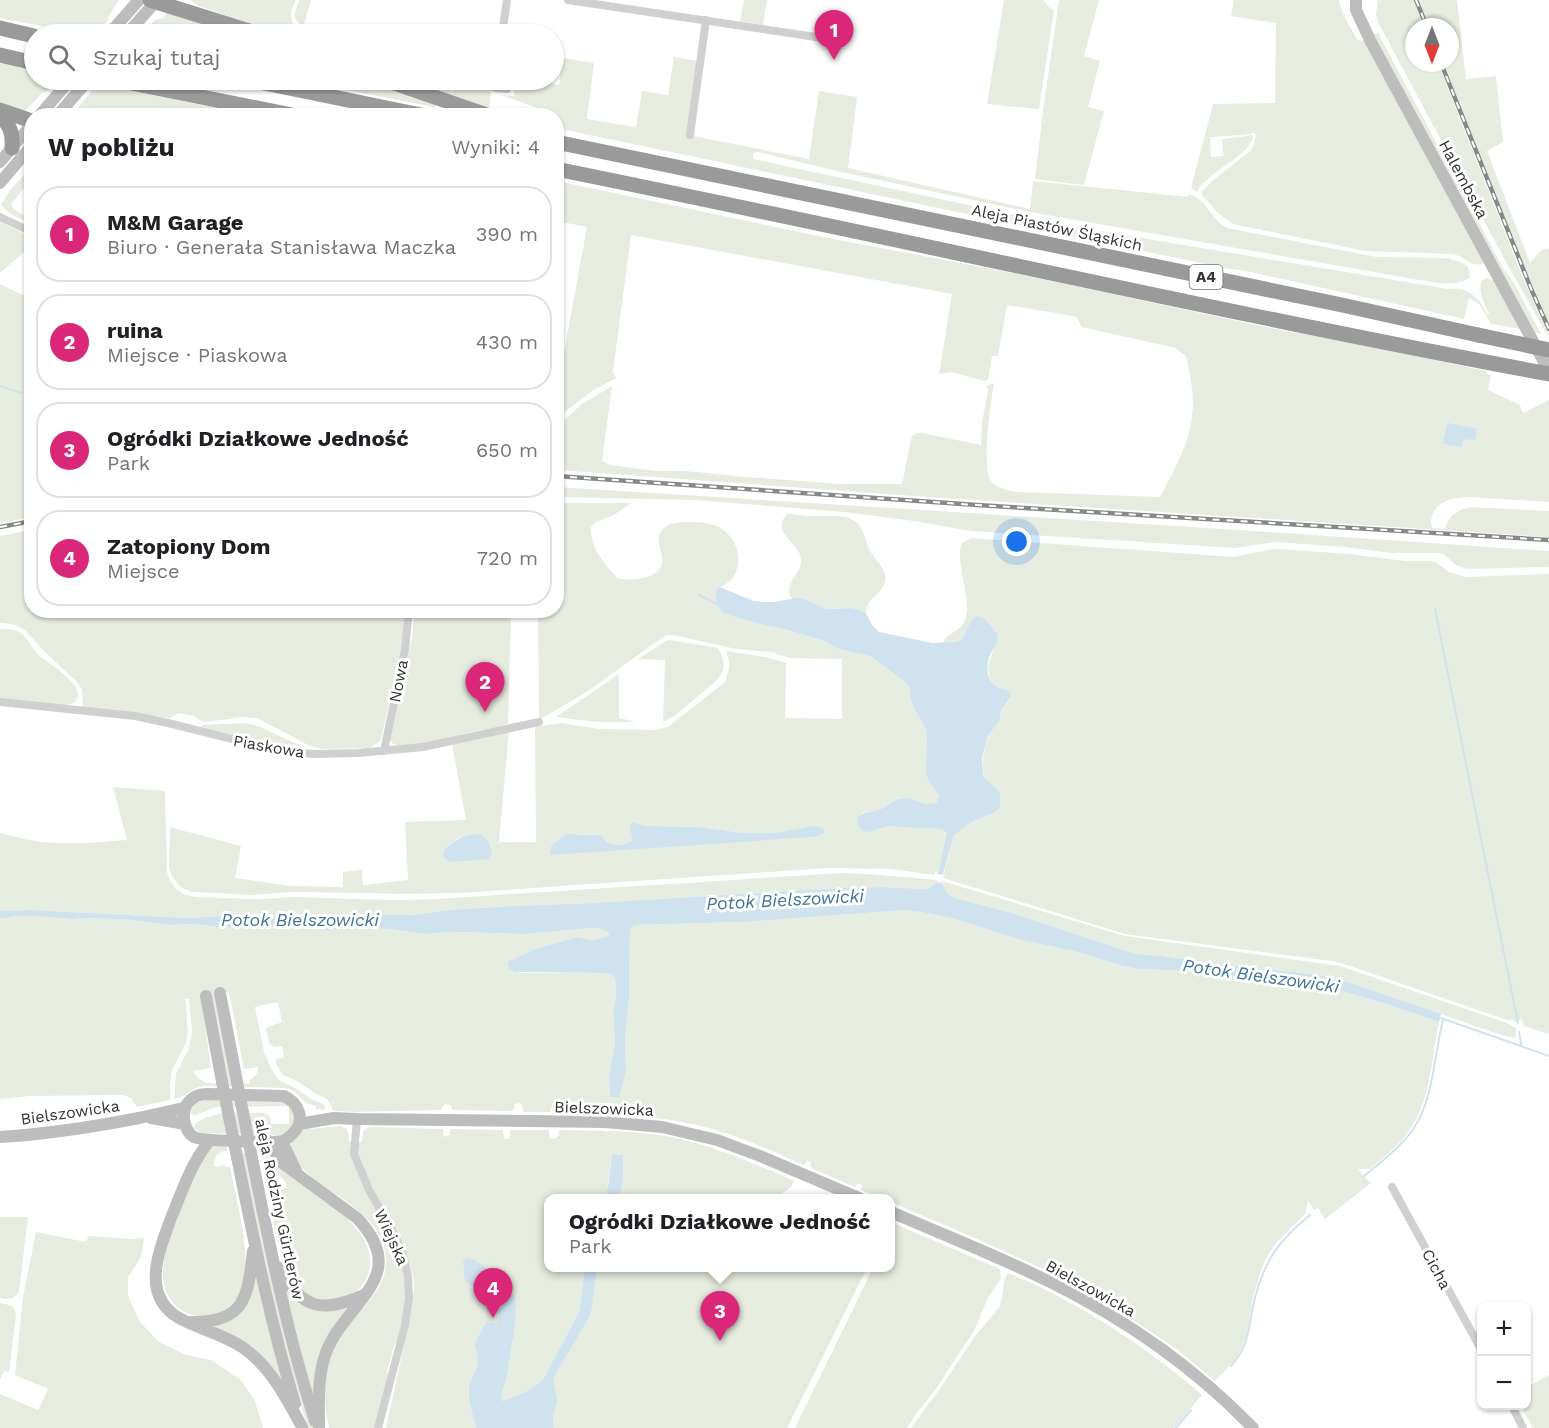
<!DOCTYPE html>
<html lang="pl">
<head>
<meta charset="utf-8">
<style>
  body { margin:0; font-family:"Work Sans",sans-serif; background:#f2f2f2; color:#202124 }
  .controls { position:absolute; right:18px; bottom:18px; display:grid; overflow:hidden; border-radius:12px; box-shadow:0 2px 4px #0004 }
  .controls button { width:54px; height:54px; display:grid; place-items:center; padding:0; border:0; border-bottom:2px solid #e0e0e0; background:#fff; color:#202124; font:30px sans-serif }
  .compass { position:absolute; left:1405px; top:18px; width:54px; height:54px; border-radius:50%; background:#fff; box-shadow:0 2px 4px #0004; rotate:180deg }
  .you { position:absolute; left:1017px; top:542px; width:21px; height:21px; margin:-15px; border:4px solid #fff; border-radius:50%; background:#1a73e8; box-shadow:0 0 0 9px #1a73e833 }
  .badge { display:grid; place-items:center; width:39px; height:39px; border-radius:50%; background:#db2777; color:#fff; font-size:20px; font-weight:700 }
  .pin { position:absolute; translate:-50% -50px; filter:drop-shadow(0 2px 3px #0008) }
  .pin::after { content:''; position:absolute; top:32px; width:21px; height:18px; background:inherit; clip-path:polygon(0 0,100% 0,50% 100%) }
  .popup { position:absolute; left:544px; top:1194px; width:351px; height:78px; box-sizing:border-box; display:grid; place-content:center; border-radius:12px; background:#fff; filter:drop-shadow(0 2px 4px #0005); font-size:20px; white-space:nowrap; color:#757577 }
  .popup b { font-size:22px; color:#202124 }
  .popup::after { content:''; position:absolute; left:50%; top:100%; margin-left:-12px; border:12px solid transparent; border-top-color:#fff }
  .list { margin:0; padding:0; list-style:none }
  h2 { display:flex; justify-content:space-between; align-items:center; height:78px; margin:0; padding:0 24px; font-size:26px }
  h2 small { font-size:20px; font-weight:400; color:#757577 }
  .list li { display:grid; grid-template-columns:39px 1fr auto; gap:18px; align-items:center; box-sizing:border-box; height:96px; margin:0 12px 12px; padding:0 12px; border:2px solid #e0e0e0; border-radius:24px }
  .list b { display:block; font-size:22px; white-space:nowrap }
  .list p { margin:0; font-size:20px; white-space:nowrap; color:#757577 }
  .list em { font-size:20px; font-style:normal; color:#757577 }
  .icon { flex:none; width:33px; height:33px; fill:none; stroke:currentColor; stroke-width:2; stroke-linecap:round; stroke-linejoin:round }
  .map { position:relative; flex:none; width:1549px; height:1428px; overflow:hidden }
  .search { position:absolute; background:#fff; box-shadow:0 2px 4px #0004; left:24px; top:24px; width:540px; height:66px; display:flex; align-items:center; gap:15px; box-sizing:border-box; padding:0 21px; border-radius:33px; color:#757577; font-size:22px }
  .panel { position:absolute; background:#fff; box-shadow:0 2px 4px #0004; left:24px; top:108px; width:540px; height:510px; border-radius:24px }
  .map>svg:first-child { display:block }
</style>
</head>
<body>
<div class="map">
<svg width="1549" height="1428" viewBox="0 0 1549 1428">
  <rect width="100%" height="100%" fill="#fff"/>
  <path fill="#e6ecdf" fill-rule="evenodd" d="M0 0H119L108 17 109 19 95 34H82L0 18Z
    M190 0H296C294 4 291 10 291 14 289 27 306 30 315 34H280L199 6Z
    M299 0H311L304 24 335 34C321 35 300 30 294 16Z
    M744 0H767L763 25 740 21Z
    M1004 0H1043L1050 8 1054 10 1039 109 987 104Z
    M1059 0H1099L1084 56 1100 61 1088 107 1104 111 1084 185 1035 179 1043 111Z
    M1234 0H1338L1347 22 1357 39 1362 41 1364 39 1484 261V263C1472 269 1466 256 1452 254L1365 251 1233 224 1218 213 1202 195V192L1212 181 1250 151 1253 147 1256 135 1254 133 1242 135 1210 137 1211 157 1223 156 1222 139C1232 138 1242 137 1252 135L1253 138C1244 160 1209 170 1197 192L1191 188 1213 104 1275 103 1276 23 1231 16Z
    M1378 0H1414L1424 27H1414V63H1438L1523 278 1549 336 1547 335 1506 262 1378 22 1376 15Z
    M1418 0H1457L1466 79 1496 76 1503 142 1487 151 1530 263 1541 250 1549 248V324L1503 215 1444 63H1450V27H1429Z
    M169 10 239 34H141L155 20 162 19Z
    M1378 33 1503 268 1514 283 1541 334 1533 332 1373 35Z
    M674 57 698 61 688 135 809 159 819 91 857 97 848 168 1030 209 1033 181 1188 197 1189 194C1207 199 1211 220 1227 228L1377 257 1449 258 1466 265 1469 270 1470 278C1457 285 1445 284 1431 282L1030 212 846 173 758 152 753 153V159L1058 224 1448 289C1468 286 1479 298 1488 315L1489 313C1483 303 1479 293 1481 281L1488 278 1493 280 1521 329 1491 324 1479 304 1469 298 1464 319 1246 271 1224 268 566 130 557 127 556 116 551 115V113L501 95 514 96 515 80 538 81 559 85 563 58 594 63 587 119 636 127 642 91 668 95Z
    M0 63 34 71V80H56L45 93 43 92 23 113 0 105Z
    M297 80H370L435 102 436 106 434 107Z
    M406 80H436L464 87 483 89H491L489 109Z
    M97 84 253 115 72 116Z
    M31 167V180L11 204 13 209 31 219V224L9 213 1 205 10 190Z
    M557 181 823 237 1023 275 1290 332 1315 335 1486 371 1487 374 1491 375 1488 390 1520 405 1521 409 1523 413 1549 400V502L1467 497C1449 498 1431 503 1431 524L1433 528 1445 529C1448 516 1457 510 1470 507L1549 511V537L928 497 557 470V425L561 423 582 404 612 386 602 461 610 465 657 471H687L745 477 843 484H901L903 480 911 439C913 433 916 433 922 433L981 445 982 422 988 390 986 386 994 383C991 401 981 467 991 481 997 489 1008 490 1017 492L1160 497C1173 472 1189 445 1192 416 1195 396 1190 375 1186 356L1175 348 1082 327 1077 318 1074 316 1007 305 998 356H992L988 380 985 381 951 372 939 374 952 294 631 235 613 372 616 378 592 391 557 418V391L587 227 557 221Z
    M0 222 31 237 32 245 0 273Z
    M0 284 31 299 32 517 0 523Z
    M557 487 1224 529 1549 551V567L1467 569 1456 565 1443 554 1439 553H1392L1344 547 1275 542 1235 548 971 531 914 521 844 512 695 500 557 497Z
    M557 503H631L614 515 596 522 591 527C590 548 605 565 619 579 633 580 664 580 662 558 661 548 654 536 664 528 671 522 682 522 690 522 701 522 712 523 721 528 738 539 745 564 731 580 727 585 720 586 716 590L715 595 718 606 723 612 763 625 784 629 825 641 840 649 870 656 905 682 910 688 916 712 926 729 927 744 939 795 937 803 929 805 906 798H901L876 811 863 812 860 815 857 819 875 830 889 826 912 828 942 829 944 830 946 837 938 874 936 870 934 875 891 869 828 868 462 893 409 894 293 892 252 895 192 892 180 887 172 876 169 867 170 827 241 846 235 878 290 886 343 887V872L362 870 363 885 408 880 405 822 466 820 452 744 509 731 499 842H536L535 727 561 723 599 729 658 730 669 726 725 682 729 669V660L726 651 766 657 786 663 785 718 842 719V659L790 658 771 652 736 649 673 635H666L585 693 539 720 538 612 511 613 508 726C496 728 483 729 470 732 452 736 407 752 392 743L390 739 412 638 414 611 556 610ZM632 822 646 826 700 827 743 833H774L812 826 815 837 549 854 551 846 578 834 601 835 606 842C614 845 626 847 632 840L631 831ZM458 838H485L492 848 444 850Z
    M787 514C795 514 802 516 810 516 825 517 848 512 859 525 865 533 866 545 872 554 878 563 888 571 885 582 881 595 867 597 866 613L857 609 843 608 826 609 802 598 792 599C781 584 803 574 801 559 799 542 770 533 787 514Z
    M31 530 32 610 406 611 402 648 381 739 378 743 369 748 321 749 308 745 257 718 243 717 205 722 201 721 194 716 179 713 170 718 83 707 82 690 77 682 44 651 25 630 13 624 0 623V536Z
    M971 538 1234 557 1267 550 1278 549 1350 554 1406 561H1434L1449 572 1465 577 1549 574V1034L1524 1026 1521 1019 1519 1021 1515 1022 1512 1019 1510 1021 1344 964 1332 961 1125 934 943 878 954 835 972 822 995 812C986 782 977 769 988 738 990 730 997 725 1000 718 1003 711 1003 706 1009 701 1007 698 1006 695 1004 692 998 685 992 688 989 674 987 665 990 659 993 651 995 642 990 626 984 618L966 630 961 640 943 643C948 629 965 635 967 610 968 592 955 557 962 543Z
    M0 629C6 629 13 629 18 631 28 637 32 649 40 656 49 664 85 685 77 699 73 706 66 705 60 705L0 699Z
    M670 640 718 648C725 660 726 670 717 680L677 714 663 722 665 660 638 659 666 641Z
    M619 674V718L636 722H596L556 717Z
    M245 723 258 726 307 749 280 747 204 729 202 727V725Z
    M113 787 165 791 167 872 169 878 175 888 183 894 195 897 260 899 294 897 394 900 435 899 841 873 868 874 937 880V882L930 888 925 889 881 887 820 889 592 903 510 906 448 910 413 915 362 916 345 919 313 920 277 916 241 915 188 918 30 910 0 911V833C14 836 28 840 42 842 70 845 99 842 127 840Z
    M942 881 1125 936 1340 966 1507 1023 1516 1028V1038L1504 1036 1351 983 1320 975 1268 969 1251 968 1162 956 1136 954 1009 912 954 898C947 894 945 890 941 883Z
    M906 910 933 914 955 919 1021 940 1074 951 1123 966 1139 969 1193 971 1257 979 1309 983 1342 991 1386 1004 1439 1022C1432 1055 1431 1097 1412 1126 1402 1143 1385 1156 1370 1169H1358L1363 1176 1371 1183 1325 1219 1318 1208 1314 1210 1308 1201 1305 1214 1277 1242 1267 1256 1261 1271 1253 1297 1247 1335 1242 1348 1235 1360 1215 1381 1178 1350 1115 1308 1114 1300 1112 1299 1106 1303C1038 1263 964 1234 891 1202V1198H882L861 1190 862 1186 860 1184H858L855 1187 811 1168 810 1161H807L804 1165C767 1149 731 1132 692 1124 648 1114 604 1114 559 1113V1107L556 1103 552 1105 550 1112H523L522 1105 520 1103 515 1104 513 1111 452 1110 451 1106 446 1104 442 1107 441 1110 353 1112 333 1111 330 1103 327 1099 316 1094 297 1081 283 1075 276 1064V1059L284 1058 282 1046 274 1047 269 1043 266 1028 282 1022 278 1002 255 1007 264 1052 272 1070 279 1080 297 1089 311 1099 323 1104 325 1107V1110L316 1109V1106L306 1103 294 1091 286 1088 203 1086C192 1088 185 1097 174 1099L176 1074 188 1050 191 1039 192 1029 189 999H185L188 1031 186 1043 172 1070 170 1081V1100L137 1107 131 1098 123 1095 31 1096 0 1099V919L17 916H36L70 919 93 918 132 920 170 925 194 924 218 927 270 926 326 930 361 928 390 929 425 934 453 932 525 934 594 928 601 929 611 933 608 936 592 940 577 937 535 949 519 958 513 959 511 971 523 973H600L612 974 615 978 616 997 613 1014 615 1043 609 1076 610 1097 618 1098 626 1071 625 1042 627 1016 629 1000 630 931 634 925 744 922ZM229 992 244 1069 258 1067C258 1074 255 1077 249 1080L250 1084 233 1083 216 994ZM201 997 227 1083C211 1083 202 1086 193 1071L211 1068Z
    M206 1099 276 1100 287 1103C295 1114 298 1118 288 1129 284 1135 287 1133 280 1135L201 1133 194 1128 195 1124C215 1109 240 1113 264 1113L270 1116 271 1124H289V1106L217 1107 196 1115H193L190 1112 195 1104Z
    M310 1126 311 1129 340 1126 347 1129 349 1136V1141L352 1142 401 1259 406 1291 404 1316 397 1340 394 1346 387 1372 388 1376 375 1428H329C323 1399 322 1370 336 1343 353 1308 400 1289 382 1241 372 1213 334 1195 312 1177 307 1172 299 1167 295 1161 285 1145 295 1133 310 1126Z
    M371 1127 443 1129 444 1137 450 1135V1129L503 1130 504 1139H506L510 1138V1130H549L550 1138 554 1139 559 1136V1130C595 1131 631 1130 666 1136 712 1145 751 1162 794 1181L791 1187 776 1198H620L623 1181V1155L612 1154 606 1198H549V1268H585L579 1312 544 1378C534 1389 516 1397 502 1401L500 1400 512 1346 516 1308 463 1261C464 1267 463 1275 466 1280 473 1295 484 1286 487 1312L499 1314 498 1323 486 1322 476 1340V1350L478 1358 477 1366 469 1385V1397L476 1428H386L412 1308 414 1288 413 1275 404 1249 382 1209 357 1155 358 1142H362L363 1132 365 1129Z
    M226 1143 227 1151C218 1151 213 1158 214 1167L225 1165 226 1167H230C236 1200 253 1257 242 1289 231 1320 186 1327 169 1297 160 1282 163 1264 166 1248L199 1163 213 1144Z
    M259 1144 265 1146 347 1218C354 1226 362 1234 366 1244 386 1289 327 1323 296 1284 278 1262 273 1218 268 1191L287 1188C285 1176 276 1172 265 1175Z
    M247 1152 308 1412 313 1428H308L279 1333 241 1153Z
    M0 1217H28L19 1292C14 1299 8 1300 0 1298Z
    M894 1224H895L1000 1269 1001 1279 989 1296 974 1331 959 1353 936 1389 916 1414 907 1428H795L873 1268H891V1230Z
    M36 1232 86 1242 88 1236 133 1239 144 1238 141 1257 128 1277V1296L140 1322 159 1342 186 1355 211 1360 241 1380 255 1401 263 1428H0V1394L38 1410 48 1389 15 1375 23 1297Z
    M597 1268H867L787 1428H554C551 1419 555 1412 557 1403 558 1394 553 1386 554 1377L589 1318 592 1309Z
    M1007 1273C1026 1279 1044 1289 1061 1298 1112 1325 1158 1357 1202 1395L1174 1428H911L939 1390 976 1335 999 1308 1002 1298 1004 1281Z
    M256 1276 283 1381 208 1326 222 1323Z
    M283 1284 320 1311H334L349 1308 313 1398Z
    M0 1303C9 1305 15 1305 16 1315L9 1372 4 1371 0 1380Z
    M1549 1375V1428H1533L1521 1406H1526L1527 1387Z"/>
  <path fill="#cfe2ee" d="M1448 423 1477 429 1475 440 1464 439 1461 447 1444 444 1443 442 1447 424Z
    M719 587 754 601 765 602H775L795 598H802L826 609 850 608 857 609 866 613 872 625 879 632 889 634 932 643 952 642 961 640 972 620 978 616 984 618 998 635C998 644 992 649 989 658 984 676 991 688 1009 691L1011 696 1002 710 999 721 988 736 982 758 983 773 985 779 997 789 1000 794V807L995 812 972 822 954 835 943 875 938 874 946 836V833L942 829 912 828 889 826 869 832 863 831 859 827 857 819C862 810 869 813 878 810 887 807 895 798 904 798 916 798 925 808 937 802L939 795 930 783 926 774 927 744 926 729 916 712 911 699 910 688 905 682 870 656 839 649 825 641 784 629 763 625 723 613 718 606 715 595 716 590Z
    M632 822 646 826 700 827 743 833H774L812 826 820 827 824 829V833L815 837 549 855 551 846 566 834 601 835 606 842C614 845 626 847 632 840L630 826Z
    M480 834C490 841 494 848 490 859L450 862 443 856 444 850C457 838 463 835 480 834Z
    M937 882 941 883 948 894 954 898 1009 912 1136 954 1162 956 1251 968 1268 969 1320 975 1351 983 1441 1014 1439 1022 1386 1004 1342 991 1309 983 1257 979 1193 971 1139 969 1123 966 1074 951 1021 940 955 919 933 914 906 910 744 922 634 925 630 931 629 1000 627 1016 625 1042 626 1071 619 1098 610 1097 609 1076 615 1043 613 1014 616 997 615 978 611 974 600 973 515 972C510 970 508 968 508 962L535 949 577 937 592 940 608 936 610 933 601 929 594 928 525 934 453 932 425 934 390 929 361 928 326 930 270 926 218 927 194 924 170 925 132 920 93 918 70 919 36 916H17L0 919V911L30 910 188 918 241 915 277 916 313 920 345 919 373 915H413L448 910 510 906 592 903 820 889 881 887 925 889 930 888Z
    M612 1154 623 1155V1181L620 1198H606L609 1179Z
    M467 1258C477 1258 486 1269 494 1275 500 1281 511 1287 514 1295 520 1307 509 1363 506 1379 504 1387 500 1394 502 1401 516 1397 534 1389 544 1378L579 1312 585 1268H597L592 1309 589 1318 554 1377C553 1386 558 1393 557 1403 555 1412 551 1419 554 1428H476L469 1399V1385L477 1366 478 1358 475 1346 476 1340 486 1322 498 1323 499 1314 487 1312C486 1295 480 1293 467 1283L464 1277 463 1261Z"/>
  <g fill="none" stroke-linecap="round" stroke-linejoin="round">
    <path stroke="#cfe2ee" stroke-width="2" d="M0 386 22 393
      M699 595 719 605
      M1435 609 1518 1023
      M1438 1017 1549 1056
      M1519 1032 1521 1044
      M1363 1177C1381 1162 1401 1147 1414 1128 1434 1097 1434 1055 1443 1020
      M1231 1366C1251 1344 1248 1325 1255 1298 1264 1261 1280 1239 1310 1215
      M1176 1428 1191 1410"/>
    <path stroke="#d0d0d0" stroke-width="8" d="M568 0 836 40
      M502 34 507 0
      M496 80 495 88 507 89
      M690 135 706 20
      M0 217 32 232
      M0 702 135 716 168 723 264 747 290 752 314 754 358 753 423 747 539 722
      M384 751 405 650 409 610
      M357 1119 354 1154 369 1190 393 1232 402 1251 408 1276 409 1299 405 1325 378 1428
      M1392 1187 1482 1351
      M1512 1406 1523 1428"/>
    <path stroke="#bdbdbd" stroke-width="12" d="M1356 0V10L1371 42 1549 371
      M109 34 139 0
      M127 34 157 0
      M39 116 70 80
      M57 116 88 80
      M0 162 32 124
      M0 183 32 145
      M220 993 237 1082
      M206 996 222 1082
      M207 1094 284 1096C299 1103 306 1120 293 1133 291 1136 286 1140 282 1141 274 1143 200 1141 194 1137 184 1131 181 1114 187 1104 192 1097 198 1094 207 1094Z
      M151 1118 185 1124
      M299 1124 334 1118 357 1119 605 1122 662 1127 717 1140 760 1156 859 1198
      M0 1137C47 1134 93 1127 139 1118 155 1115 170 1111 185 1108
      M210 1140C191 1163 182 1192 171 1218 159 1251 140 1295 179 1318 199 1329 222 1334 242 1347 270 1366 286 1397 302 1427
      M269 1141 281 1162 357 1218C412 1276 348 1300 327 1350 317 1375 319 1401 319 1428
      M282 1141 296 1171
      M236 1152C253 1237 270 1321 295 1404
      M251 1153C269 1243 287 1333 315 1421
      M891 1212C944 1235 998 1256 1050 1282 1125 1319 1195 1368 1253 1428
      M278 1267C302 1309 321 1314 364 1295
      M192 1322C246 1323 248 1295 253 1251"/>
    <path stroke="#9a9a9a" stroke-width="15" d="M150 0 259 34
      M0 28 34 36
      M0 55 34 63
      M116 80 297 116
      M250 80 426 116
      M385 80 490 116
      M0 110 32 121
      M0 115C10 126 13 132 12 148
      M556 142 1342 305 1478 335
      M556 169C888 236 1217 312 1549 374"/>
    <g stroke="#888" stroke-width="4.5">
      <path id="rail" d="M1416 0 1427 27
        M1441 63 1532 291 1549 329
        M556 476 977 505 1549 540
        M0 527 32 521"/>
    </g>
    <use href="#rail" stroke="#fff" stroke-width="2" stroke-dasharray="7" stroke-linecap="butt"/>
    <path stroke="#bdbdbd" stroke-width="12" d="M222 1082 236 1152
      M237 1082 251 1153"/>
    <path stroke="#9a9a9a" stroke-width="15" d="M1478 335 1549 350"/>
  </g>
  <g text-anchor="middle" stroke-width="6" stroke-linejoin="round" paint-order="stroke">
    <rect fill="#fff" stroke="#707070" stroke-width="1.5" x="1189.5" y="265" width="33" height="24" rx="4.5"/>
    <g font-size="15" font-weight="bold" fill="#333">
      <text x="1206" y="282">A4</text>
    </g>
    <g font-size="16" fill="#333" stroke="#fff">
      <text transform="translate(1464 179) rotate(62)" y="6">Halembska</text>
      <text transform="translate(1057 227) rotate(12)" y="6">Aleja Piastów Śląskich</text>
      <text transform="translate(398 681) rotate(-79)" y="6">Nowa</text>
      <text transform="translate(269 746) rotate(10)" y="6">Piaskowa</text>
      <text transform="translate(604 1108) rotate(2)" y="6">Bielszowicka</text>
      <text transform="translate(70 1112) rotate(-8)" y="6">Bielszowicka</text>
      <text transform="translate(280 1209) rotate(78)" y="6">aleja Rodziny Gürtlerów</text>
      <text transform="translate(392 1237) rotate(65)" y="6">Wiejska</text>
      <text transform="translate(1437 1269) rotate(62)" y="6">Cicha</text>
      <text transform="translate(1091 1288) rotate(29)" y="6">Bielszowicka</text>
    </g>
    <g font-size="18" font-style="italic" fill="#3f7597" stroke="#fff">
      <text transform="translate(785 900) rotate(-3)" y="6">Potok Bielszowicki</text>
      <text x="300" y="926">Potok Bielszowicki</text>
      <text transform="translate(1261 976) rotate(8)" y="6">Potok Bielszowicki</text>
    </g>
  </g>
</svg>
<div class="controls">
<button>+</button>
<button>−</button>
</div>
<svg class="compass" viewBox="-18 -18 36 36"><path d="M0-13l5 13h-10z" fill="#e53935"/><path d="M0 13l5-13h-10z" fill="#757577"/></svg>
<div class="you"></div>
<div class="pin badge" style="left:834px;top:60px">1</div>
<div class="pin badge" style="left:485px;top:712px">2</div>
<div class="pin badge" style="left:720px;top:1341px">3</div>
<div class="popup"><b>Ogródki Działkowe Jedność</b>Park</div>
<div class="pin badge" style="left:493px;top:1318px">4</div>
<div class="search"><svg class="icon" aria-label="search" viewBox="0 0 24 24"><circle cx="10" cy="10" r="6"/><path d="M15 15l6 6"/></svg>Szukaj tutaj</div>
<section class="panel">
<h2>W pobliżu<small>Wyniki: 4</small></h2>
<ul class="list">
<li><span class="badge">1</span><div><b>M&amp;M Garage</b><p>Biuro · Generała Stanisława Maczka</p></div><em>390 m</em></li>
<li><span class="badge">2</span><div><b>ruina</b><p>Miejsce · Piaskowa</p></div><em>430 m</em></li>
<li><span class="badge">3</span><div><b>Ogródki Działkowe Jedność</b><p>Park</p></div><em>650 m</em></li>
<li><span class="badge">4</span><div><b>Zatopiony Dom</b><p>Miejsce</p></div><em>720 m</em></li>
</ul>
</section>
</div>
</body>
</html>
